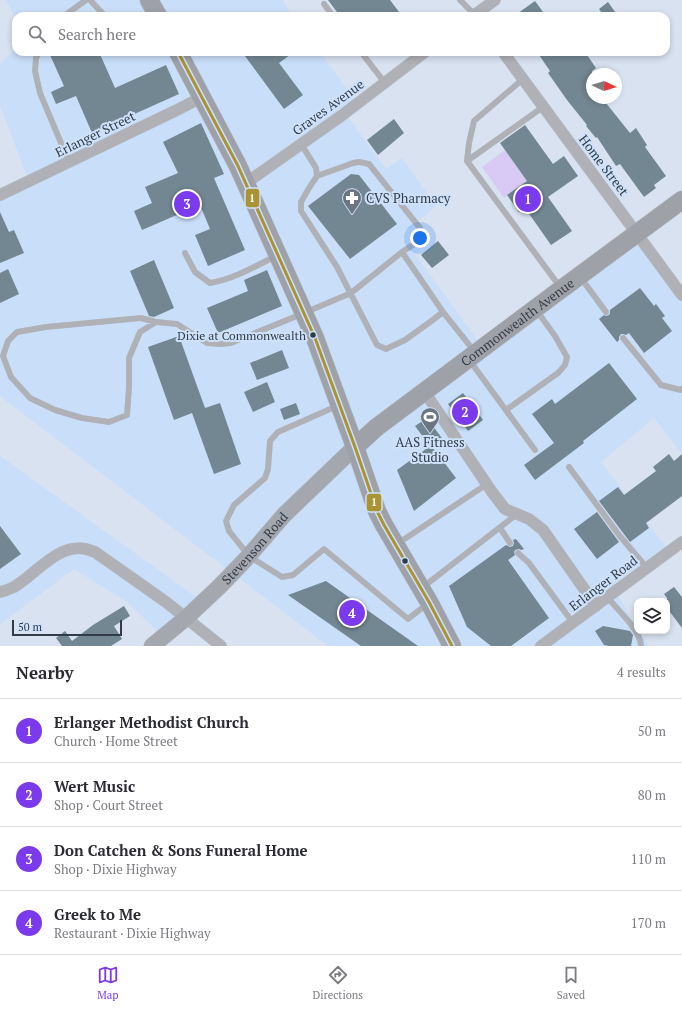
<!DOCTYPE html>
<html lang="en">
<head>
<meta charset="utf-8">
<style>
  body { margin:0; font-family:"PT Serif",serif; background:#f7f7f7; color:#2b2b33 }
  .controls { position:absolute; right:12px; bottom:12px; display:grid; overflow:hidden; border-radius:8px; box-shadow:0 2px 6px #0003 }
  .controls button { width:36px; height:36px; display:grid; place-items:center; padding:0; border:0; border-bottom:1px solid #e1e1e2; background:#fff; color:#2b2b33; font:20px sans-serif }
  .compass { position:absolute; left:586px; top:68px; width:36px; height:36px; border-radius:50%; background:#fff; box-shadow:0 2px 6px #0003; rotate:94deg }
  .scale { position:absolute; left:12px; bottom:10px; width:110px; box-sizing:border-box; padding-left:4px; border:2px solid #323c48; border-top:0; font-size:11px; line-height:14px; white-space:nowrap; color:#323c48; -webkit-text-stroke:3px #cee1fa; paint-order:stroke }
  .you { position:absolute; left:420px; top:238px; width:14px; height:14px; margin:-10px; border:3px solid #fff; border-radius:50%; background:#1a73e8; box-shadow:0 0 0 6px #1a73e833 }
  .badge { display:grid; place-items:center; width:26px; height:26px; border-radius:50%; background:#7c3aed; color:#fff; font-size:13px; font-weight:700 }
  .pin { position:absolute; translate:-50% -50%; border:2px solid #fff; box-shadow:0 1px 4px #0006 }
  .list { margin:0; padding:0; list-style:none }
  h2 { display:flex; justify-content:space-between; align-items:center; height:52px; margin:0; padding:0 16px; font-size:17px }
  h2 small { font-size:13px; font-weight:400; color:#7c7c81 }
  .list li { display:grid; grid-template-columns:26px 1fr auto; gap:12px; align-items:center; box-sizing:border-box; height:64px; padding:0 16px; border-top:1px solid #e1e1e2 }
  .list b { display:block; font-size:15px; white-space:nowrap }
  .list p { margin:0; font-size:13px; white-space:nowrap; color:#7c7c81 }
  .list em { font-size:13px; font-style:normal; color:#7c7c81 }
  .icon { flex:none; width:22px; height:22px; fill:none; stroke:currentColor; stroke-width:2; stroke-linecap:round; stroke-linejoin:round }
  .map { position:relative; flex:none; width:682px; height:646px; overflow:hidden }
  .search { position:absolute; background:#fff; box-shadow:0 2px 6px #0003; left:12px; right:12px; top:12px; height:44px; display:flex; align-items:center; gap:10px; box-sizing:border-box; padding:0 14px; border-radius:12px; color:#7c7c81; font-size:15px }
  .sheet { height:308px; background:#fff }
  nav { display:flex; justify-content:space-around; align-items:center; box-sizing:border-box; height:56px; border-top:1px solid #e1e1e2; background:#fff; font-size:11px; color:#7c7c81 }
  nav a { display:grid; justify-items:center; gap:2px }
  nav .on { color:#7c3aed }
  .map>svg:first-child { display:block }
</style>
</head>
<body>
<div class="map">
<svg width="682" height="646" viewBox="0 0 682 646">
  <rect width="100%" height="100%" fill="#d8e2f0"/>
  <path fill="#c9def8" d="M6 0H284L283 2 293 16H16V19Z
    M16 48V52H320L357 103 345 113 386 169 402 158 436 206 417 222 431 240 415 254 483 348 637 233 682 295V454L654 418 601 462 669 551 615 591 637 626V631H640L649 646H328L0 396V195L29 181 0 106V64Z
    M0 456 203 602 164 637 127 602 74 569 0 624Z"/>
  <path fill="#d8caf4" d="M505 150 527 181 504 198 482 167Z"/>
  <path fill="#738792" d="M328 0H390L402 16H340Z
    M535 1 546 16H514Z
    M608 2 618 16H604L599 9Z
    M56 52H99L115 88 166 65 179 94 92 133 76 96 56 104 51 92 64 86 50 55Z
    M242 52H294L279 63 303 95 284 109Z
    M537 52H585L596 68 592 71V98H602L630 133 636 128 647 145 645 147 666 176 654 185 656 188 644 197 620 164 616 166 597 137 596 138 586 126 587 125 567 100 548 73 550 71Z
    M394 119 404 133 378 155 367 140Z
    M201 123 224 174 214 178 245 250 208 266 195 235 210 229 200 205 142 230 134 211 152 203 145 187 178 173 163 142Z
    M525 125 553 164 564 156 578 176 548 197 572 231 551 245 525 208 519 212 507 195 527 181 500 143Z
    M351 174 359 175 397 224 350 259 308 206Z
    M0 212 9 232 14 230 24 253 0 263Z
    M438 241 449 255 432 268 421 255Z
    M154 260 174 308 154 317 149 316 130 271Z
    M8 269 19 294 0 303V273Z
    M267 270 282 306 218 333 207 308 248 291 244 280Z
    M640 288 654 306 656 304 665 316 662 318 672 331 644 353 629 333 626 335 623 334H621L619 337V340L617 342 599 319 604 315 606 316 609 315 610 313V310Z
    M179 336 205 408 220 403 241 464 214 474 192 413 174 420 148 347Z
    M282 350 289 368 257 380 250 363Z
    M609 363 637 399 583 441 584 443 535 480 524 465 554 443 532 414 552 399 555 404Z
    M267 382 275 402 253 412 244 392Z
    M463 393 483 420 468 431 448 404Z
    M296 403 300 414 284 420 280 409Z
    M427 418 444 441 433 448 456 478 414 511 397 470 430 446 415 426Z
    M669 454 674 461 682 454V496L646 523 649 528 630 542 599 501 618 487 624 495 656 471 653 467Z
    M597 512 619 542 597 559 574 529Z
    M0 526 21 554 0 569Z
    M516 539 524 549 521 550 519 549 515 550 514 552 515 555 508 560 549 618 511 646H491L467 627 449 586 506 545 510 547 513 546 514 543 513 540Z
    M326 581 418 646H361L288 595Z
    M674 587 682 597V628L667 608V598L664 594Z
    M124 606 130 616 114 626 122 639 111 646H62L56 638 65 631 72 641 93 625Z
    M603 626 630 631 633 635 631 646H609L604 645 595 631Z"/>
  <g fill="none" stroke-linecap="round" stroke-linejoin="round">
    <g stroke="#b5bec9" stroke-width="6">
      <path id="lane" d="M90 0 105 16
        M460 0 475 15
        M324 4 333 16
        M64 16 86 0
        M39 52 36 58 35 71 40 93 69 162
        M361 52 385 83
        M523 79 474 121 469 143 467 161 560 287
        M301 144 316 168 317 176 309 188 301 202V211L337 267 377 345 386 349 405 340 430 322 443 312
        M467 161 543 107
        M402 252 443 312 474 351
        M185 253 195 272 210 283C233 279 254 267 276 256
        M581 278 606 312
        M156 322 141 318 46 327 17 332 8 341 3 356 11 377 30 398 55 410 82 418 109 422 127 415 129 387V358L140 332 156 322 177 324 207 343 220 344 231 343 304 313 351 293 402 252 419 241 420 228 369 164 359 162 353 163 317 176
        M623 338 661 385 681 390 682 389
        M470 361 535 450
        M337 406 278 432 270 441 268 469 265 478 234 505 226 521 229 531 249 556 282 577 293 575 324 549 408 619 427 604
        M506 410 558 373 565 365 567 357 555 336 537 311
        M569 467 619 535 647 568
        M500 528 510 543
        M397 544 487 484
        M518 553 529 563 573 623
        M423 587 517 514
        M607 597C617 609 641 631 641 646"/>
    </g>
    <g stroke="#b5bec9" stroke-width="12">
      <path id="street" d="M473 16 495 0
        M503 52 682 295
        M246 183 341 116 425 52
        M0 195 179 109 202 97
        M424 391 492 492 505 509 529 519 543 530 596 606
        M0 592C5 591 10 589 14 587 36 574 58 543 86 549 89 550 92 551 95 552L166 602 221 646
        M541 646 682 542"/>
    </g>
    <g stroke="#b5bec9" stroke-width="17">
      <g id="secondary">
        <path id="s1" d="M152 646 186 618 220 586 246 559 284 515 355 447"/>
      </g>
    </g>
    <g stroke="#b5bec9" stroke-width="19">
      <g id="primary">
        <path d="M149 0 158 16"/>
        <path d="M178 52 238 166 315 338 355 447 377 511 384 525 429 602 452 646"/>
        <path id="s2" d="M355 447 377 427C478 351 580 275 682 200"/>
      </g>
    </g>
    <use href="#lane" stroke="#afb1b7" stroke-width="5.5"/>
    <use href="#street" stroke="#afb1b7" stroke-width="11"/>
    <use href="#secondary" stroke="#a5a7af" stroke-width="16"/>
    <use href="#primary" stroke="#9fa1a9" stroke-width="18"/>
    <g stroke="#cee1fa" stroke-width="6">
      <path id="bus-1" d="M178 52 238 166 315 338 355 447 377 511 384 525 429 602 452 646"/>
    </g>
    <use href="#bus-1" stroke="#ab9232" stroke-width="3"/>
  </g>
  <defs>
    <g id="pharmacy-pin" transform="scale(1)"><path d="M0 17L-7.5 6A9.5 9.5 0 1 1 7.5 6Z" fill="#6c7683" stroke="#cee1fa"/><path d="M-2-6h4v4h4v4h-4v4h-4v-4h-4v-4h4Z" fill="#fff"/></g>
    <g id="stadium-pin" transform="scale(1)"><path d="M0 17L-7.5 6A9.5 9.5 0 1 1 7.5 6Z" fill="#6c7683" stroke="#cee1fa"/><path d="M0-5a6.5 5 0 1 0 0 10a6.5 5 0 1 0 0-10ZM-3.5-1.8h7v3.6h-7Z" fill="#fff"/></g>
  </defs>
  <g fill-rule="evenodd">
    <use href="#pharmacy-pin" x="352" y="198"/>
    <use href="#stadium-pin" x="430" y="417"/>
  </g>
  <g fill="#323c48" stroke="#cee1fa" stroke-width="1.5">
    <circle cx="313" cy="335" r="3.5"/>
    <circle cx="405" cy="561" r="3.5"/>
  </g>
  <g text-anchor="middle" stroke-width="4" stroke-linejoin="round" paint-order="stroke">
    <g font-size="12" fill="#323c48" stroke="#cee1fa" text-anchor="end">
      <text x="306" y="340">Dixie at Commonwealth</text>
    </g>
    <g font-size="13" fill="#323c48" stroke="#cee1fa">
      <text transform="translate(328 107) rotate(-36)" y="5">Graves Avenue</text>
      <text transform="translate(95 134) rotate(-26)" y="5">Erlanger Street</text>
      <text transform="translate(604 165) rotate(53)" y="5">Home Street</text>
      <text dy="5" stroke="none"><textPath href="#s2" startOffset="205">Commonwealth Avenue</textPath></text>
      <text dy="5" stroke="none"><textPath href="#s1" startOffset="142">Stevenson Road</textPath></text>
      <text transform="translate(603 583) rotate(-37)" y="5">Erlanger Road</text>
    </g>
    <g font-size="13" fill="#323c48" stroke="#cee1fa" text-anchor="start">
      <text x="366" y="203">CVS Pharmacy</text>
      <text x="430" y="447" text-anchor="middle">AAS Fitness<tspan x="430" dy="15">Studio</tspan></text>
    </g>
  </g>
  <g stroke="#cee1fa" stroke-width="1.5">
    <rect x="245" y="188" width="15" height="20" rx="4" fill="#ab9232"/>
    <rect x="366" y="493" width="16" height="19" rx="4" fill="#ab9232"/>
  </g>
  <g font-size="11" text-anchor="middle" font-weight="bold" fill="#fff">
    <text x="252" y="202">1</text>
    <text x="374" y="506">1</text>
  </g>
</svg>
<div class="controls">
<button><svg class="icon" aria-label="layers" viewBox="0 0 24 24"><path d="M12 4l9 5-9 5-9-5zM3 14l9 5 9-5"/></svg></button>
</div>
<svg class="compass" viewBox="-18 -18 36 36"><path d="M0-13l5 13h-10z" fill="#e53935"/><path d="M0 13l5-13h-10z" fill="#7c7c81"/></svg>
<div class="scale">50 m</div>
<div class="you"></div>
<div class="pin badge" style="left:528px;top:199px">1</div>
<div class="pin badge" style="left:465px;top:412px">2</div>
<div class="pin badge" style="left:187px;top:204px">3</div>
<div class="pin badge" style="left:352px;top:613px">4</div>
<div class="search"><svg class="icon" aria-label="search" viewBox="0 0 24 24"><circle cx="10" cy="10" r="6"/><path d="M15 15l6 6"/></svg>Search here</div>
</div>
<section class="sheet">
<h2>Nearby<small>4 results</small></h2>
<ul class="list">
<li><span class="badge">1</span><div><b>Erlanger Methodist Church</b><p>Church · Home Street</p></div><em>50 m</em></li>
<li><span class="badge">2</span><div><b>Wert Music</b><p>Shop · Court Street</p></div><em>80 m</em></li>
<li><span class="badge">3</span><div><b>Don Catchen &amp; Sons Funeral Home</b><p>Shop · Dixie Highway</p></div><em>110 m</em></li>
<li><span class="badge">4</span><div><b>Greek to Me</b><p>Restaurant · Dixie Highway</p></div><em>170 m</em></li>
</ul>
</section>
<nav>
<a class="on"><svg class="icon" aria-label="map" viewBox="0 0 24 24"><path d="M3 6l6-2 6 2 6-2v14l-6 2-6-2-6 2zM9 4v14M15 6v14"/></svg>Map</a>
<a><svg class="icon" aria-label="directions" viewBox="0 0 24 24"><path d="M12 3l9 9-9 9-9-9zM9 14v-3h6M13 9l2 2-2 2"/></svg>Directions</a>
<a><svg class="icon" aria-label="saved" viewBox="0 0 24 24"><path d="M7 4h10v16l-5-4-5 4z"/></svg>Saved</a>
</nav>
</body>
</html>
